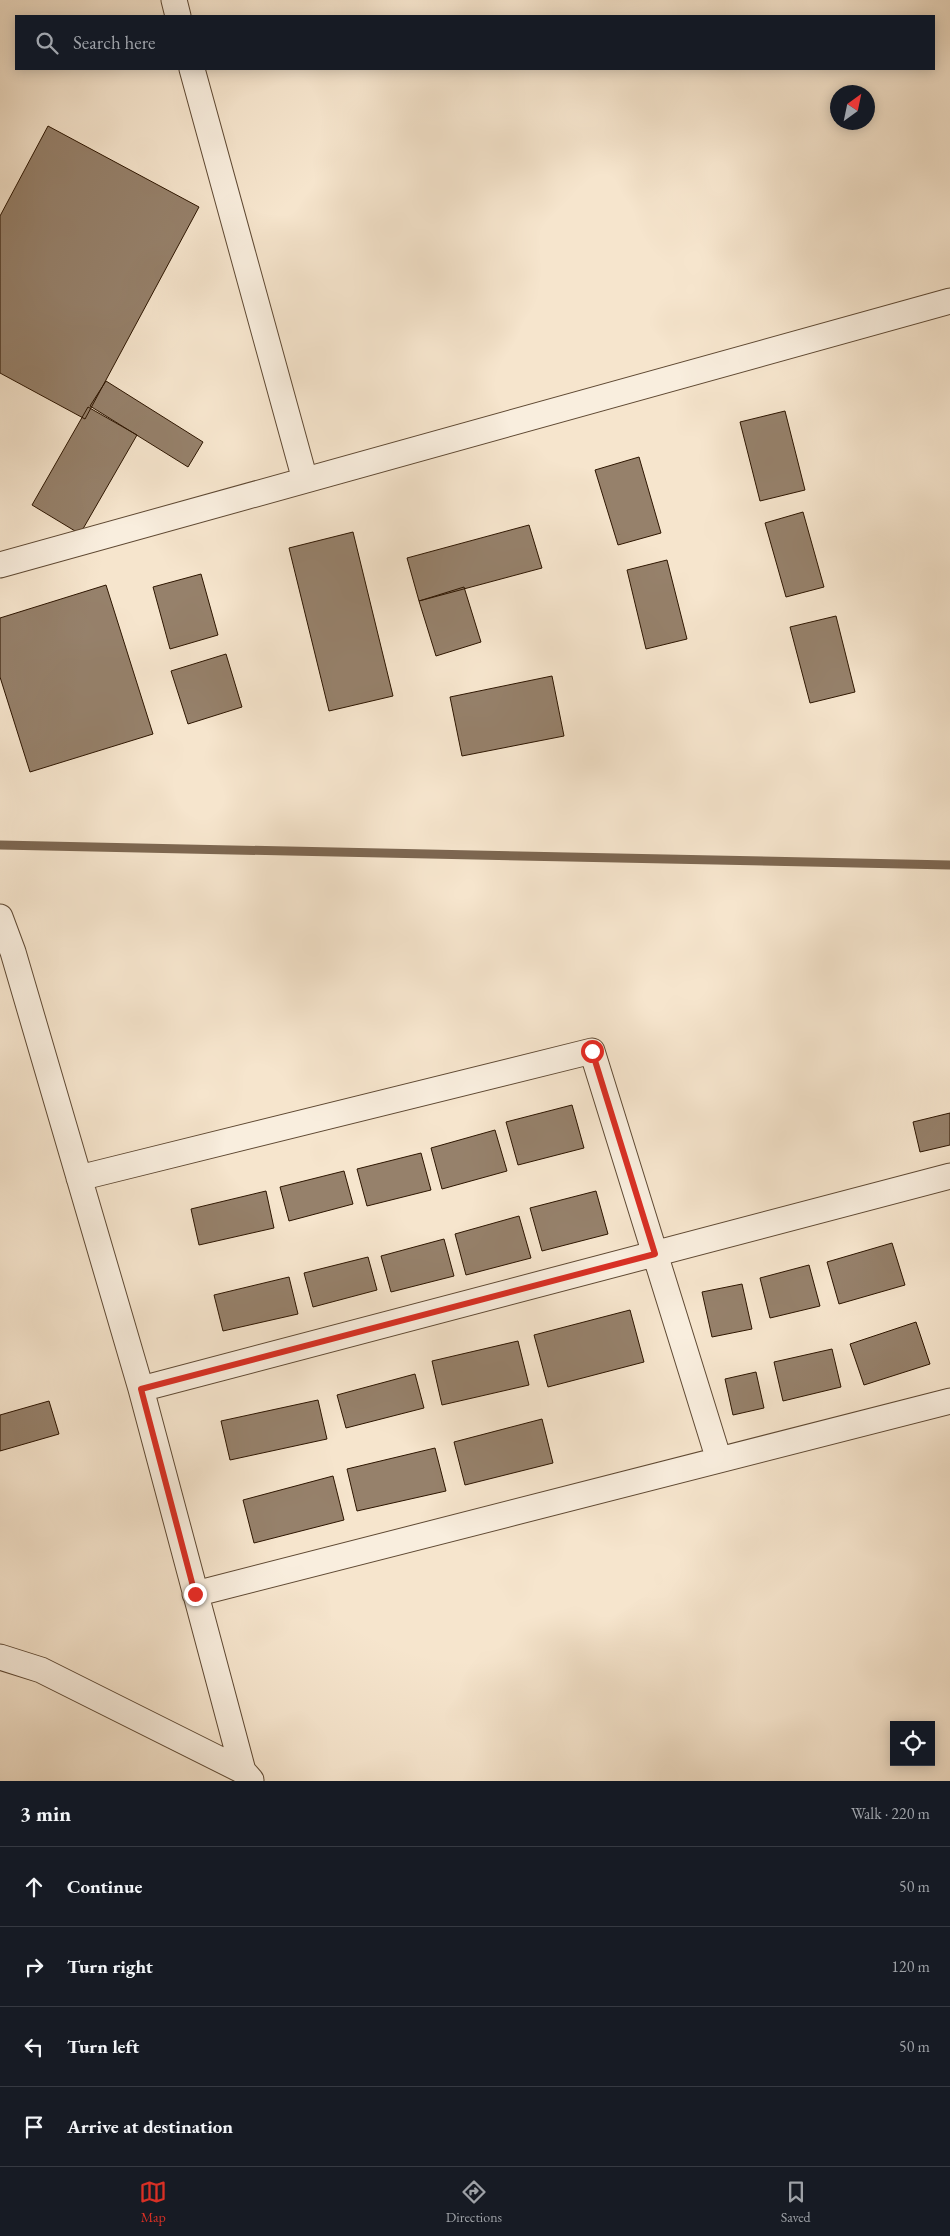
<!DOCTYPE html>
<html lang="en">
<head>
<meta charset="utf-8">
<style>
  body { margin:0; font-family:"EB Garamond",serif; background:#242831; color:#f1f3f6 }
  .controls { position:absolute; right:15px; bottom:15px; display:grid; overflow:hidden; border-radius:0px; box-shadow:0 2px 12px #0003 }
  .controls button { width:45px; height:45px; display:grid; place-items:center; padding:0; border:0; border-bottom:1px solid #363941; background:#171b24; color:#f1f3f6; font:25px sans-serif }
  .compass { position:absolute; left:830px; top:85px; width:45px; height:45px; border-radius:50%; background:#171b24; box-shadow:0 2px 12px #0003; rotate:33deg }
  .stop { position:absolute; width:15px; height:15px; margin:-11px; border:4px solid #d93025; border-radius:50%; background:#fff }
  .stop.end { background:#d93025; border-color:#fff; box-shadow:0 1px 5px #0008 }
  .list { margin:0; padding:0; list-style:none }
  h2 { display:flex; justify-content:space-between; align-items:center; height:65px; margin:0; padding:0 20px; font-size:21px }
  h2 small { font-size:16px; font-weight:400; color:#9ea1a6 }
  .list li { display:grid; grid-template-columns:32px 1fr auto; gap:15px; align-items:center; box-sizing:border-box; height:80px; padding:0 20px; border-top:1px solid #363941 }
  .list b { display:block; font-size:19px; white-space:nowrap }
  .list em { font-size:16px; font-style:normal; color:#9ea1a6 }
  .icon { flex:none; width:28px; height:28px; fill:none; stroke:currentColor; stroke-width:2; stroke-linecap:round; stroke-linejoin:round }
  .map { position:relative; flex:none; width:950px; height:1781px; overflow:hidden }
  .search { position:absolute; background:#171b24; box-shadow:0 2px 12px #0003; left:15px; right:15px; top:15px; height:55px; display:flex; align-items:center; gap:12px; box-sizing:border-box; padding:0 18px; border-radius:0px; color:#9ea1a6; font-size:19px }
  .sheet { height:385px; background:#171b24 }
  nav { display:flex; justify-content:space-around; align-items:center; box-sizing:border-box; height:70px; border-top:1px solid #363941; background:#171b24; font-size:14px; color:#9ea1a6 }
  nav a { display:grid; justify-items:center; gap:2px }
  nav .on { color:#d93025 }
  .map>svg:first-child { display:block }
</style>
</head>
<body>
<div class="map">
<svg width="950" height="1781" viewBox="0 0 950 1781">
  <rect width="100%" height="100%" fill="#f6e5cd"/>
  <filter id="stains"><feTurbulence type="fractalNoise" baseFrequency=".004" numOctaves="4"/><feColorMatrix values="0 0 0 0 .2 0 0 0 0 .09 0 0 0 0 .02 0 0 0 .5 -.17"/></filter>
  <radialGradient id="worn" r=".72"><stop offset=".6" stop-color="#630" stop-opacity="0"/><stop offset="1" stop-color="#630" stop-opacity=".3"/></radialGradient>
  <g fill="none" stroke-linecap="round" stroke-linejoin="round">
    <path stroke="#7d6751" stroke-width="9" d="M0 845 950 865"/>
  </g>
  <path fill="#96816b" stroke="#2d1500" d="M48 126 199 207 85 419 0 373V216Z
    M106 381 203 442 188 467 90 406Z
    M88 407 137 435 80 534 32 505Z
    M785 411 805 490 760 501 740 422Z
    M639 457 661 533 618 545 595 470Z
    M803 512 824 587 786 597 765 523Z
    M529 525 542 568 419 601 407 558Z
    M353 532 393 696 329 711 289 548Z
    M667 560 687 639 646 649 627 570Z
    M201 574 218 635 170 649 153 587Z
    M106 585 153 734 30 772 0 677V618Z
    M464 587 481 642 436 656 419 601Z
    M836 616 855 692 810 703 790 627Z
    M226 654 242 707 188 724 171 671Z
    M552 676 564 736 462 756 450 697Z
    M572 1105 584 1148 518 1165 506 1122Z
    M950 1113V1145L920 1152 913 1122Z
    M495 1130 507 1171 442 1189 431 1148Z
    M421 1153 431 1190 367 1206 357 1169Z
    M344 1171 353 1204 289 1221 280 1187Z
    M266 1191 274 1228 199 1245 191 1209Z
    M596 1191 608 1234 542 1251 530 1208Z
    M519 1216 531 1258 466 1275 455 1234Z
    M444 1239 454 1276 391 1292 381 1256Z
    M892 1243 905 1285 839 1304 827 1262Z
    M368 1257 377 1290 313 1307 304 1273Z
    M809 1265 820 1306 770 1318 760 1278Z
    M289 1277 298 1314 223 1331 214 1295Z
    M742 1284 752 1329 712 1337 702 1292Z
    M630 1310 644 1362 548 1387 534 1335Z
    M916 1322 930 1364 864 1385 850 1344Z
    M518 1341 529 1385 442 1405 432 1361Z
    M832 1349 841 1387 783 1401 774 1362Z
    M756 1372 764 1408 733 1415 725 1379Z
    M415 1374 424 1408 346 1428 337 1395Z
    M318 1400 327 1439 230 1460 221 1421Z
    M49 1401 59 1434 0 1451V1415Z
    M542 1419 553 1463 465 1485 454 1442Z
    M435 1448 446 1491 357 1511 347 1469Z
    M333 1476 344 1520 254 1543 243 1500Z"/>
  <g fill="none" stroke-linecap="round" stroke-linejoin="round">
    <g stroke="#5f4933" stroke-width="27">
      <path id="minor" d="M174 0 178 16
        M192 69 305 480
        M0 565 950 301
        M0 917 13 952 141 1389 243 1771
        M79 1178 592 1051 719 1460
        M141 1389 950 1176
        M195 1594 950 1401
        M0 1657 41 1670 243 1771 251 1780"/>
    </g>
    <use href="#minor" stroke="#f9eede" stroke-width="25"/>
  </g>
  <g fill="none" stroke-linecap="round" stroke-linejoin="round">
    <path stroke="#d93025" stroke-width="6" d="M195 1594 141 1389 655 1254 592 1051"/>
  </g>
  <rect width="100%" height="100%" filter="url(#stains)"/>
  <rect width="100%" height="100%" fill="url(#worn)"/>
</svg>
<div class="controls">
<button><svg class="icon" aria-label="locate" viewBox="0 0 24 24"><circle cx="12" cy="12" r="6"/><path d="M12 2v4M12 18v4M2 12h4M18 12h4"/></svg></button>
</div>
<svg class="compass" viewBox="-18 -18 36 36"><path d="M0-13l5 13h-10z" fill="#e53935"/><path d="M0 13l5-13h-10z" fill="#9ea1a6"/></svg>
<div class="stop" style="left:592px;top:1051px"></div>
<div class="stop end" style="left:195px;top:1594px"></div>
<div class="search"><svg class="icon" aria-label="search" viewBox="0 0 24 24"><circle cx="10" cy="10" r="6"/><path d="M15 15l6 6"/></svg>Search here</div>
</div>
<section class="sheet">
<h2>3 min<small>Walk · 220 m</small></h2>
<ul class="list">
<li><svg class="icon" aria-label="ahead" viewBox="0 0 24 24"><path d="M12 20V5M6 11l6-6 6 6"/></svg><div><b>Continue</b></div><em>50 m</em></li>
<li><svg class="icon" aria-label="right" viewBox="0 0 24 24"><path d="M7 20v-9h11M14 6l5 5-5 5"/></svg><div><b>Turn right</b></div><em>120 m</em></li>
<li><svg class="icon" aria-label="left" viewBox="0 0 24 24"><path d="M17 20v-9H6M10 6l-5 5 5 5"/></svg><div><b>Turn left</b></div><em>50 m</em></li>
<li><svg class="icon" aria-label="arrive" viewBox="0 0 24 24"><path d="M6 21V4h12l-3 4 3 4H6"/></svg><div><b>Arrive at destination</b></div></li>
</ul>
</section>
<nav>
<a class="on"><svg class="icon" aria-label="map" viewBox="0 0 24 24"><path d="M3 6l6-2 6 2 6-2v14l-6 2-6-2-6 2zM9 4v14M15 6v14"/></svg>Map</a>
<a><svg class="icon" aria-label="directions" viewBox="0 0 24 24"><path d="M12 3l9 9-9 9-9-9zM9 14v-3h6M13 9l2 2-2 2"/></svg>Directions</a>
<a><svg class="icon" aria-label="saved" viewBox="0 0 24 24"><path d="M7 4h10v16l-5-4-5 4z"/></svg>Saved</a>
</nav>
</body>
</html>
